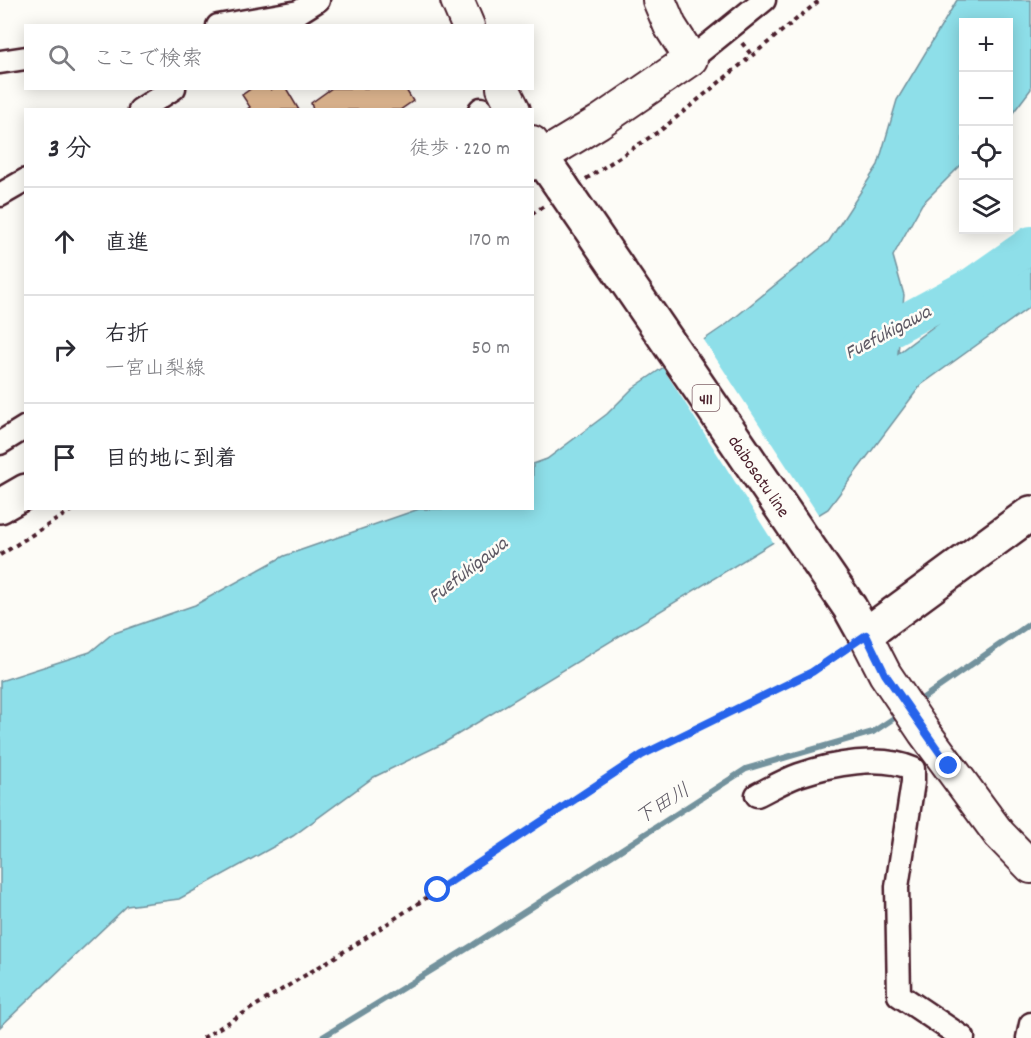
<!DOCTYPE html>
<html lang="ja">
<head>
<meta charset="utf-8">
<style>
  body { margin:0; font-family:Dekko,"Klee One",sans-serif; background:#f7f7f7; color:#2b2b33 }
  .controls { position:absolute; right:18px; top:18px; display:grid; overflow:hidden; border-radius:0px; box-shadow:0 3px 15px #0003 }
  .controls button { width:54px; height:54px; display:grid; place-items:center; padding:0; border:0; border-bottom:2px solid #e1e1e2; background:#fff; color:#2b2b33; font:30px sans-serif }
  .stop { position:absolute; width:18px; height:18px; margin:-14px; border:4px solid #2563eb; border-radius:50%; background:#fff }
  .stop.end { background:#2563eb; border-color:#fff; box-shadow:0 2px 6px #0008 }
  .list { margin:0; padding:0; list-style:none }
  h2 { display:flex; justify-content:space-between; align-items:center; height:78px; margin:0; padding:0 24px; font-size:26px }
  h2 small { font-size:20px; font-weight:400; color:#7c7c81 }
  .list li { display:grid; grid-template-columns:39px 1fr auto; gap:18px; align-items:center; box-sizing:border-box; height:108px; padding:0 24px; border-top:2px solid #e1e1e2 }
  .list b { display:block; font-size:22px; white-space:nowrap }
  .list p { margin:0; font-size:20px; white-space:nowrap; color:#7c7c81 }
  .list em { font-size:20px; font-style:normal; color:#7c7c81 }
  .icon { flex:none; width:33px; height:33px; fill:none; stroke:currentColor; stroke-width:2; stroke-linecap:round; stroke-linejoin:round }
  .map { position:relative; flex:none; width:1031px; height:1038px; overflow:hidden }
  .search { position:absolute; background:#fff; box-shadow:0 3px 15px #0003; left:24px; top:24px; width:510px; height:66px; display:flex; align-items:center; gap:15px; box-sizing:border-box; padding:0 21px; border-radius:0px; color:#7c7c81; font-size:22px }
  .panel { position:absolute; background:#fff; box-shadow:0 3px 15px #0003; left:24px; top:108px; width:510px; height:402px; border-radius:0px }
  .map>svg:first-child { display:block }
</style>
</head>
<body>
<div class="map">
<svg width="1031" height="1038" viewBox="0 0 1031 1038">
  <rect width="100%" height="100%" fill="#fdfcf7"/>
  <filter id="ink" filterUnits="userSpaceOnUse"><feTurbulence type="fractalNoise" baseFrequency=".0167" numOctaves="2"/><feDisplacementMap in="SourceGraphic" scale="12" xChannelSelector="R" yChannelSelector="G"/><feConvolveMatrix kernelMatrix="1 2 1 2 8 2 1 2 1" color-interpolation-filters="sRGB"/></filter>
  <g filter="url(#ink)">
    <path fill="#8edfe9" stroke="#73929d" stroke-width="1.5" d="M957 0H1031V89L1009 118 1008 22H964L963 163 922 204 893 256 904 295 898 353 942 320 1031 265V306L921 385 828 509 442 744 374 777 293 836 179 899 127 906 0 1027V681L90 652 112 634 195 605 284 556 419 509 532 508 533 464 547 459 607 414 633 388 727 324 829 241 878 165 897 100Z"/>
    <path fill="#fdfcf7" d="M702 337 820 517 775 545 661 365Z"/>
    <g fill="none" stroke-linecap="round" stroke-linejoin="round">
      <path stroke="#73929d" stroke-width="6" d="M916 703 1031 623
        M321 1038 473 945 746 769 873 732 900 714"/>
      <path stroke="#8edfe9" stroke-width="36" d="M859 346 974 284 1031 244"/>
    </g>
    <path fill="#e1b891" stroke="#4a1f2b" stroke-width="1.5" d="M252 88H270L271 90 274 88H286L299 110H246L250 107 242 95Z
      M332 88H405L413 101 400 110H313L311 103Z"/>
    <g fill="none" stroke-linecap="round" stroke-linejoin="round">
      <g stroke="#4a1f2b" stroke-width="27">
        <path id="street" d="M286 20 318 0
          M218 26 299 12
          M691 59 764 0
          M0 62 26 58
          M140 110 174 88
          M480 110 481 109
          M0 195 26 180
          M0 443 26 427
          M757 795C771 788 785 780 799 775 831 764 882 754 913 769V782L897 887 899 995 963 1038
          M1028 1038 1031 1024"/>
      </g>
      <g stroke="#4a1f2b" stroke-width="36">
        <path id="secondary" d="M457 0 468 26
          M503 88 514 110
          M532 142 541 157 599 122 691 59 670 26 659 0
          M865 635 885 674 924 732 999 834 1031 867"/>
      </g>
      <g stroke="#4a1f2b" stroke-width="38">
        <path id="highway" d="M532 163 541 157 562 187
          M0 506 26 491
          M850 608 865 635 1031 513"/>
      </g>
      <path stroke="#4a1f2b" stroke-width="4" stroke-dasharray="4.5 4.5" stroke-linecap="butt" d="M742 43 753 57
        M586 179 661 130 820 0
        M532 214 544 206
        M0 555 75 508
        M203 1038 361 941 642 755 812 672 846 649"/>
      <use href="#street" stroke="#fdfcf7" stroke-width="22"/>
      <use href="#secondary" stroke="#fdfcf7" stroke-width="32"/>
      <use href="#highway" stroke="#fdfcf7" stroke-width="33"/>
      <g stroke="#4a1f2b" stroke-width="38" stroke-linecap="butt">
        <g id="highway-bridge">
          <path id="s1" d="M562 187 850 608"/>
        </g>
      </g>
      <use href="#highway-bridge" stroke="#fdfcf7" stroke-width="33"/>
    </g>
  </g>
  <g fill="none" stroke-linecap="round" stroke-linejoin="round" filter="url(#ink)">
    <path stroke="#2563eb" stroke-width="8" d="M438 890 642 755 812 672 866 635 885 674 949 766"/>
  </g>
  <g text-anchor="middle" stroke-width="5" stroke-linejoin="round" paint-order="stroke">
    <rect fill="#fdfcf7" stroke="#806168" stroke-width="1.5" x="692.5" y="385" width="27" height="26" rx="4.5"/>
    <g font-size="16" font-weight="bold" fill="#4a1f2b">
      <text x="706" y="404">411</text>
    </g>
    <g font-size="18" fill="#4a1f2b" stroke="#fdfcf7">
      <text dy="6" stroke="none"><textPath href="#s1" startOffset="350">daibosatu line</textPath></text>
    </g>
    <g font-size="20" font-style="italic" fill="#5e5964" stroke="#fdfcf7">
      <text transform="translate(887 331) rotate(-28)" y="7">Fuefukigawa</text>
      <text transform="translate(467 569) rotate(-38)" y="7">Fuefukigawa</text>
      <text transform="translate(662 803) rotate(-32)" y="7">下田川</text>
    </g>
  </g>
</svg>
<div class="controls">
<button>+</button>
<button>−</button>
<button><svg class="icon" aria-label="locate" viewBox="0 0 24 24"><circle cx="12" cy="12" r="6"/><path d="M12 2v4M12 18v4M2 12h4M18 12h4"/></svg></button>
<button><svg class="icon" aria-label="layers" viewBox="0 0 24 24"><path d="M12 4l9 5-9 5-9-5zM3 14l9 5 9-5"/></svg></button>
</div>
<div class="stop" style="left:438px;top:890px"></div>
<div class="stop end" style="left:949px;top:766px"></div>
<div class="search"><svg class="icon" aria-label="search" viewBox="0 0 24 24"><circle cx="10" cy="10" r="6"/><path d="M15 15l6 6"/></svg>ここで検索</div>
<section class="panel">
<h2>3 分<small>徒歩 · 220 m</small></h2>
<ul class="list">
<li><svg class="icon" aria-label="ahead" viewBox="0 0 24 24"><path d="M12 20V5M6 11l6-6 6 6"/></svg><div><b>直進</b></div><em>170 m</em></li>
<li><svg class="icon" aria-label="right" viewBox="0 0 24 24"><path d="M7 20v-9h11M14 6l5 5-5 5"/></svg><div><b>右折</b><p>一宮山梨線</p></div><em>50 m</em></li>
<li><svg class="icon" aria-label="arrive" viewBox="0 0 24 24"><path d="M6 21V4h12l-3 4 3 4H6"/></svg><div><b>目的地に到着</b></div></li>
</ul>
</section>
</div>
</body>
</html>
